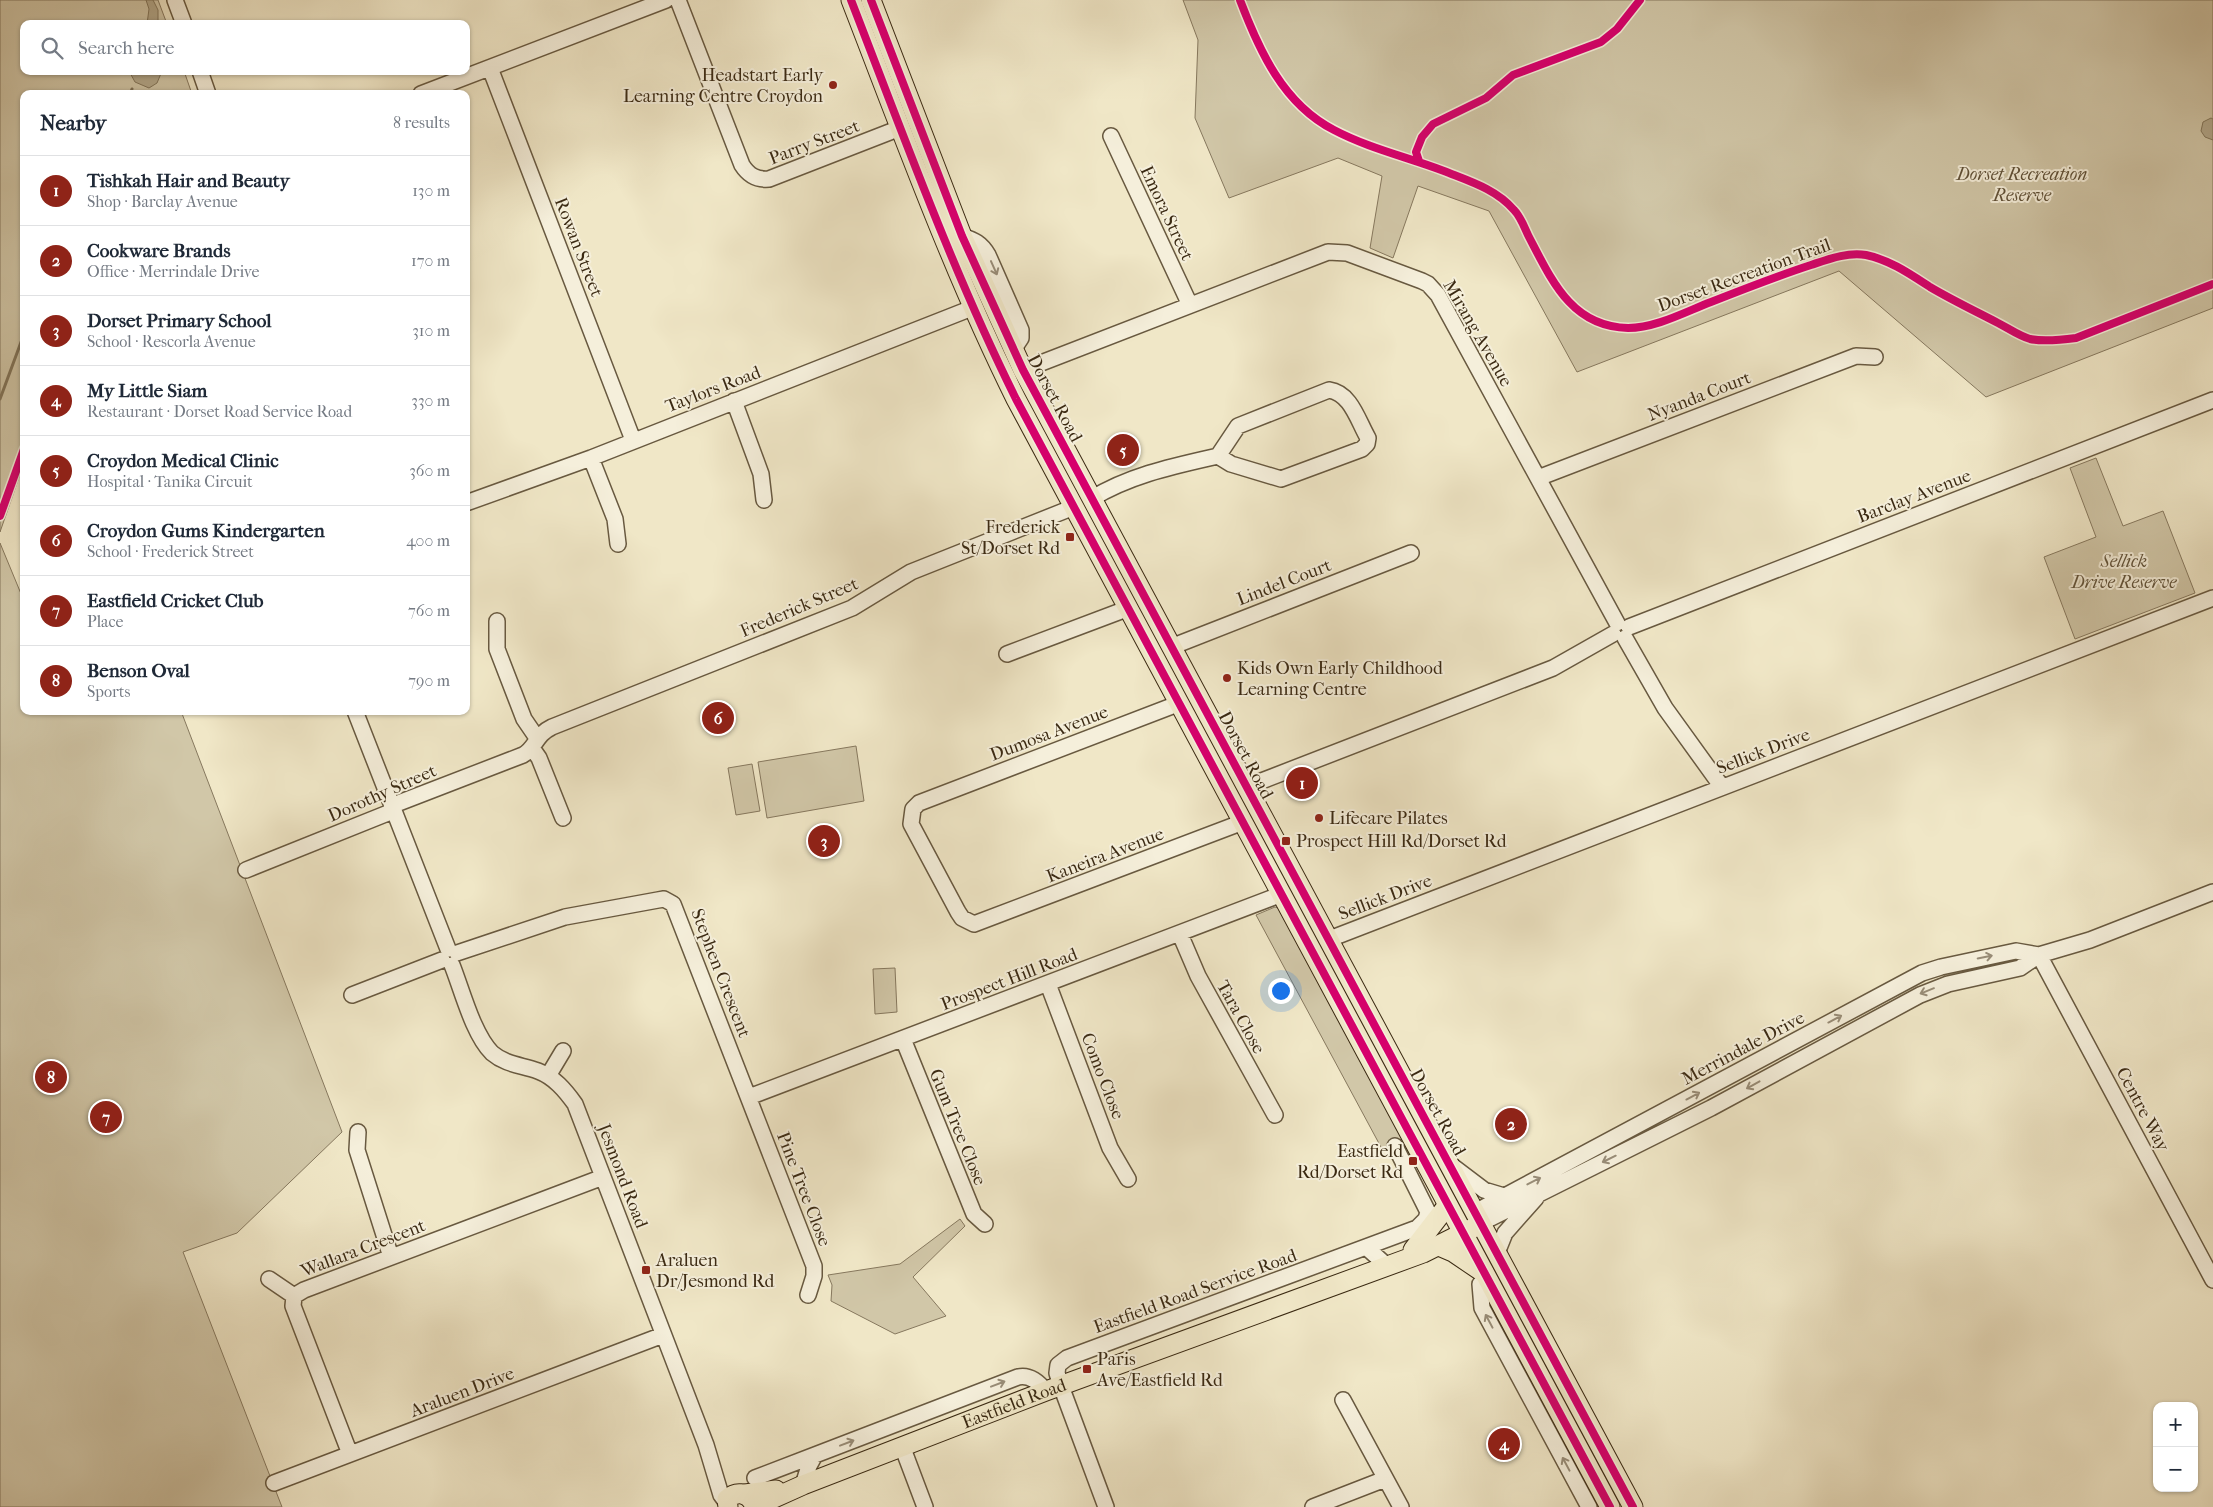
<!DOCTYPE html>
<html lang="en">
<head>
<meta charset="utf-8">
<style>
  body { margin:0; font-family:"IM FELL French Canon",serif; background:#f6f6f7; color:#1f2937 }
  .controls { position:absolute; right:15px; bottom:15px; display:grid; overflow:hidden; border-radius:10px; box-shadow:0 1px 4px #0004 }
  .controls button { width:45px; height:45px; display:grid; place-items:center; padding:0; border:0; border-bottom:1px solid #e0e1e3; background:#fff; color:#1f2937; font:25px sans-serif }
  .you { position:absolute; left:1280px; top:990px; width:18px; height:18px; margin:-12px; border:4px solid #fff; border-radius:50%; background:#1a73e8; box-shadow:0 0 0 8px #1a73e833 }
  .badge { display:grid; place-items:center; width:32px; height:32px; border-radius:50%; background:#8f2418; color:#fff; font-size:16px; font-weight:700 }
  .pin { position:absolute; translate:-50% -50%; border:2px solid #fff; box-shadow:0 1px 5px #0006 }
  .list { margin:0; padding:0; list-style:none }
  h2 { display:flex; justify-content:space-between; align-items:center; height:65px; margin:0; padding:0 20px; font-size:21px }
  h2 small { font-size:16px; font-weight:400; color:#747a83 }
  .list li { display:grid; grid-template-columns:32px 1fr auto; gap:15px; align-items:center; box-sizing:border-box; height:70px; padding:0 20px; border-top:1px solid #e0e1e3 }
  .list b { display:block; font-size:19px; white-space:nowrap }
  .list p { margin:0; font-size:16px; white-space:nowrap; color:#747a83 }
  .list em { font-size:16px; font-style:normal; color:#747a83 }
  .icon { flex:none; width:28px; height:28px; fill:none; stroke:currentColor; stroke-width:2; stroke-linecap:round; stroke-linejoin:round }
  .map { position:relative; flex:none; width:2213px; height:1507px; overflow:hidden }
  .search { position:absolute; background:#fff; box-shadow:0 1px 4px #0004; left:20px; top:20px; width:450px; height:55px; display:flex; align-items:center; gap:12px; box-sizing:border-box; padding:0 18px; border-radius:10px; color:#747a83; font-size:19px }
  .panel { position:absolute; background:#fff; box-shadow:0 1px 4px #0004; left:20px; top:90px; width:450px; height:625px; border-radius:10px }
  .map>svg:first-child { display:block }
</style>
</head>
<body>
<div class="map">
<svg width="2213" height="1507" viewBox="0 0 2213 1507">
  <rect width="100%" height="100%" fill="#f0e7c7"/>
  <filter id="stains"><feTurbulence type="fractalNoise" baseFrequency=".004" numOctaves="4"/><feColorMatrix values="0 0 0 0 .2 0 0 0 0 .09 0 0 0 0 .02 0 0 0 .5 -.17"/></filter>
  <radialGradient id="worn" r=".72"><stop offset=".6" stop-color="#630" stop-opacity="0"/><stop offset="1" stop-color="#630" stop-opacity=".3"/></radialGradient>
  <path fill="#d1c7a8" stroke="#86785e" d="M0 0H158L167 24H24V71H184L192 94H24V463L0 532Z
    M1183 0H2213V308L1986 397 1839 271 1577 372 1489 211 1418 186 1393 258 1370 248 1382 176 1338 158 1229 198 1195 118 1198 40Z
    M2096 458 2123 526 2163 511 2195 593 2075 639 2044 557 2096 537 2070 468Z
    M0 543 24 601V711H181L342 1132 237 1233 183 1252 282 1507H0Z
    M856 746 864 801 767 818 758 762Z
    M752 764 760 811 736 815 728 768Z
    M1275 907 1278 908 1402 1139 1382 1149 1256 915Z
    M895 968 897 1012 875 1014 873 969Z
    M960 1219 965 1226 913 1277 946 1316 895 1334 831 1301 832 1285 828 1275 900 1264Z"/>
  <path fill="#b2a78a" stroke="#82755a" d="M146 0H153L158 10V24H147L149 9Z
    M129 71H162L157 83 149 88 135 82Z
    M2211 118 2213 119V140L2205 137 2201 131 2203 122Z"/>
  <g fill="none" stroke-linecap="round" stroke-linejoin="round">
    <path stroke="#82755a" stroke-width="3" d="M130 94 132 89
      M0 399 24 334"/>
    <g stroke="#685940" stroke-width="18">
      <path id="minor" d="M175 0 184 24
        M678 0 742 165C749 176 757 180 769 179L900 128
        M490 68 633 440
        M200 71 208 94
        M421 94 666 0
        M1111 136 1190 305
        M962 236C974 240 981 243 988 255L1021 330V338L1013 350
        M1023 370 1328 252 1347 253 1422 281 1428 284 1438 295 1617 623
        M734 401 761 474 764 500
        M591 458 615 519 618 544
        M1538 478 1856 356 1875 357
        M1091 499C1130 475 1174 466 1218 456L1238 426 1329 390C1351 393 1358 421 1368 438L1367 444 1362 449 1281 479 1231 464 1218 456
        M466 503 591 458 972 308
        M497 621V649L524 719 537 738
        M1629 627 2213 400
        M1625 638 1665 708 1722 787
        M1171 647 1411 553
        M1007 654 1129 608
        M1180 703 919 803 913 809 911 824 958 912 962 918 974 924 1243 822
        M355 711 448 949
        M532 748 539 758 563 818
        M1246 787 1553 668 1613 634
        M246 870 388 813 396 804 523 755C536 748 535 735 552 727L852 608 911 572 1074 507
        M1180 934 1198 976 1275 1115
        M1327 940 2213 598
        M457 953 565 917 658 900 664 899 673 904 814 1266V1276L808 1295
        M2039 955 2213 1280
        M452 965C462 990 473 1034 492 1053 506 1065 522 1065 538 1071 554 1077 565 1090 575 1104L706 1445 721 1495 726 1502
        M1048 984 1110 1148 1128 1179
        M352 995 442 960
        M903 1039 974 1214 985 1224
        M548 1076 563 1051
        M749 1097 1282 894
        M358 1132 357 1150 391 1257
        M1451 1165 1484 1190 1504 1196
        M1475 1212 1922 973 1941 967 2016 951 2039 955
        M1481 1223 1711 1108 1920 995 1948 984 2020 968 2039 955 2090 940 2213 892
        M1366 1247 1386 1265
        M1497 1253 1505 1233 1536 1198
        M1487 1277 1480 1284 1482 1308 1589 1507
        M269 1279 294 1296
        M1343 1400 1401 1507
        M902 1446 925 1507
        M350 1454 293 1306 294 1296 304 1290 603 1177
        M755 1478 815 1455
        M274 1483 663 1335
        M803 1485 809 1466 815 1455 1018 1377C1030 1374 1039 1383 1046 1391
        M1106 1507 1061 1386 1057 1373 1058 1365 1067 1358 1417 1228 1426 1219 1428 1212 1395 1146
        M1313 1507 1385 1479"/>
    </g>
    <g stroke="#3b2a13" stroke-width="21">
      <g id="major">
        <path d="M851 0C903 134 952 270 1016 399L1610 1507"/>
        <path d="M871 0 962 236 1023 370 1633 1507"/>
        <path d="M1439 1246 1453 1252 1484 1273"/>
        <path d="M1413 1250 1447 1206"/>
        <path d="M745 1494 776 1490"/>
        <path d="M728 1507 727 1499C736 1491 746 1492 753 1502"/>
        <path id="s1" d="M754 1507 803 1485 1046 1391 1423 1253 1475 1227"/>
      </g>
    </g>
    <use href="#minor" stroke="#f5efdb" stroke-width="15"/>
    <use href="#major" stroke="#f0e7c7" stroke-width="19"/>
    <g stroke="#f5efdb" stroke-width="11">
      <path id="cycleway" d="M851 0C903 134 952 270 1016 399L1610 1507
        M871 0 962 236 1023 370 1633 1507
        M1240 0C1259 50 1283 104 1334 130 1368 148 1407 157 1444 171 1469 181 1496 189 1514 210 1521 217 1525 229 1529 237 1552 281 1572 327 1628 328 1656 328 1685 312 1711 302 1744 289 1777 276 1811 265 1829 259 1847 252 1866 255 1890 260 1910 274 1930 287 1952 300 1975 311 1998 323 2008 328 2019 336 2030 339 2044 342 2061 340 2076 338L2213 284
        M1419 161 1416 152 1422 137 1433 124 1486 98 1513 75 1601 42 1617 29 1640 0
        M0 516 24 449"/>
    </g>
    <use href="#cycleway" stroke="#d6006c" stroke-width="8"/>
  </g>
  <defs><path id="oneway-shaft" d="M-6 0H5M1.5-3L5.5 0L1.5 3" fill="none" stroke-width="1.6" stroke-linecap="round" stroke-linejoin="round" transform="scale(1.25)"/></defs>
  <g stroke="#988c77">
    <use href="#oneway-shaft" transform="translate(994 268) rotate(66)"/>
    <use href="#oneway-shaft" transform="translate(1985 957) rotate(-11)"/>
    <use href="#oneway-shaft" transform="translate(1927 991) rotate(158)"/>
    <use href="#oneway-shaft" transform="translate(1835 1019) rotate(-28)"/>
    <use href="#oneway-shaft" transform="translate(1753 1085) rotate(151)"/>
    <use href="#oneway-shaft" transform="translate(1693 1096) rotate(-28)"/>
    <use href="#oneway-shaft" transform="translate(1609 1159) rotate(154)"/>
    <use href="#oneway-shaft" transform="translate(1534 1181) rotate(-27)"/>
    <use href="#oneway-shaft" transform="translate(1489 1321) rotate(-118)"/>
    <use href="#oneway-shaft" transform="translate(998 1384) rotate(-21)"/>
    <use href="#oneway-shaft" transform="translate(847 1443) rotate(-21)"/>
    <use href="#oneway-shaft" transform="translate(1566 1464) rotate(-118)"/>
  </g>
  <g fill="#8f2418" stroke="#f5efdb" stroke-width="2">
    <circle cx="833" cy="85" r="5"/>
    <rect x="1065" y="532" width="10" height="10" rx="2.5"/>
    <circle cx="1227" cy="678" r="5"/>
    <circle cx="1319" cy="818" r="5"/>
    <rect x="1281" y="836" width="10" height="10" rx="2.5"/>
    <rect x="1408" y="1156" width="10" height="10" rx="2.5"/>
    <rect x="641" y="1265" width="10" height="10" rx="2.5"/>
    <rect x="1082" y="1364" width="10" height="10" rx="2.5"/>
  </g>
  <g text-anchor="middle" stroke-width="4" stroke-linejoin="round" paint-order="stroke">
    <g font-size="18" fill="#3b2a13" stroke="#f5efdb" text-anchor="start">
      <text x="823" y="81" text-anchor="end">Headstart Early<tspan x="823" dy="21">Learning Centre Croydon</tspan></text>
      <text x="1060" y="533" text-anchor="end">Frederick<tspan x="1060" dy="21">St/Dorset Rd</tspan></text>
      <text x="1237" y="674">Kids Own Early Childhood<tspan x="1237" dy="21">Learning Centre</tspan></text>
      <text x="1329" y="824">Lifecare Pilates</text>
      <text x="1296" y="847">Prospect Hill Rd/Dorset Rd</text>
      <text x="1403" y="1157" text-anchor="end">Eastfield<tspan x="1403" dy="21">Rd/Dorset Rd</tspan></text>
      <text x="656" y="1266">Araluen<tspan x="656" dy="21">Dr/Jesmond Rd</tspan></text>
      <text x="1097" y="1365">Paris<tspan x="1097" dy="21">Ave/Eastfield Rd</tspan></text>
    </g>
    <g font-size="18" fill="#3b2a13" stroke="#f5efdb">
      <text transform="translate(814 142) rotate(-21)" y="6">Parry Street</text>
      <text transform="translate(1167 213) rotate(65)" y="6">Emora Street</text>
      <text transform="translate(579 247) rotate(69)" y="6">Rowan Street</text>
      <text transform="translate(1744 275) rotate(-20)" y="6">Dorset Recreation Trail</text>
      <text transform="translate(1478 333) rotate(60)" y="6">Mirang Avenue</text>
      <text transform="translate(713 389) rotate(-21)" y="6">Taylors Road</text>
      <text transform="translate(1699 396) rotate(-21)" y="6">Nyanda Court</text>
      <text transform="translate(1055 398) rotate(62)" y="6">Dorset Road</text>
      <text transform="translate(1914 496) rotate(-21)" y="6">Barclay Avenue</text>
      <text transform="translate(1284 582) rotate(-21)" y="6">Lindel Court</text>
      <text transform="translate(799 607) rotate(-23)" y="6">Frederick Street</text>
      <text transform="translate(1049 733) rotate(-21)" y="6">Dumosa Avenue</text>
      <text transform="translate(1763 751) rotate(-21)" y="6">Sellick Drive</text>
      <text transform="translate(1246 755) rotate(62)" y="6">Dorset Road</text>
      <text transform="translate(382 793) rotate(-24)" y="6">Dorothy Street</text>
      <text transform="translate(1105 855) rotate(-21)" y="6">Kaneira Avenue</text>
      <text transform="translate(1385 897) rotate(-21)" y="6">Sellick Drive</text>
      <text transform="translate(721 973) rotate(69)" y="6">Stephen Crescent</text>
      <text transform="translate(1009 979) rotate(-21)" y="6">Prospect Hill Road</text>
      <text transform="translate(1241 1017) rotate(61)" y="6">Tara Close</text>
      <text transform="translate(1743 1048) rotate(-28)" y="6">Merrindale Drive</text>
      <text transform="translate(1103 1076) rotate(69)" y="6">Como Close</text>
      <text transform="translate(2143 1109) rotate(62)" y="6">Centre Way</text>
      <text transform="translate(1438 1112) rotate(61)" y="6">Dorset Road</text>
      <text transform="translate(958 1127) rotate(68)" y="6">Gum Tree Close</text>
      <text transform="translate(623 1176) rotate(69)" y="6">Jesmond Road</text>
      <text transform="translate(804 1189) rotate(69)" y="6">Pine Tree Close</text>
      <text transform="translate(363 1248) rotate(-21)" y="6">Wallara Crescent</text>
      <text transform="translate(1195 1291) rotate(-20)" y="6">Eastfield Road Service Road</text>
      <text transform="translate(462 1392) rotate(-21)" y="6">Araluen Drive</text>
      <text dy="6" stroke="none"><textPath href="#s1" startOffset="280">Eastfield Road</textPath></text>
    </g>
    <g font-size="18" font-style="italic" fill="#605138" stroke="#f5efdb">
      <text x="2022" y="180">Dorset Recreation<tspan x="2022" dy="21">Reserve</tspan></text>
      <text x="2124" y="567">Sellick<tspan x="2124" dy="21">Drive Reserve</tspan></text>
    </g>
  </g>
  <rect width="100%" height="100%" filter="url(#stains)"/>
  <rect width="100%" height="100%" fill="url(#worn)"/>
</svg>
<div class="controls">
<button>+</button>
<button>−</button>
</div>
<div class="you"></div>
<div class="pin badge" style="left:1302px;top:783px">1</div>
<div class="pin badge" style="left:1511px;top:1124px">2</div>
<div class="pin badge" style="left:824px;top:841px">3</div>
<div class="pin badge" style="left:1504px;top:1444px">4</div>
<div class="pin badge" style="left:1123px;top:450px">5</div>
<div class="pin badge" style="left:718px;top:718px">6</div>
<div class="pin badge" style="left:106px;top:1117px">7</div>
<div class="pin badge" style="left:51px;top:1077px">8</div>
<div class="search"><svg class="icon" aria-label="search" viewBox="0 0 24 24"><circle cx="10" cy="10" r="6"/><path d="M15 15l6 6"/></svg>Search here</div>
<section class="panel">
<h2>Nearby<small>8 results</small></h2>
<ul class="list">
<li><span class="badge">1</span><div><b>Tishkah Hair and Beauty</b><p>Shop · Barclay Avenue</p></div><em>130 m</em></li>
<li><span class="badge">2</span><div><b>Cookware Brands</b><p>Office · Merrindale Drive</p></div><em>170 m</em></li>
<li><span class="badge">3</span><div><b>Dorset Primary School</b><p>School · Rescorla Avenue</p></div><em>310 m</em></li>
<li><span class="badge">4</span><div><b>My Little Siam</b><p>Restaurant · Dorset Road Service Road</p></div><em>330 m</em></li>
<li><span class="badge">5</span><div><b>Croydon Medical Clinic</b><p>Hospital · Tanika Circuit</p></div><em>360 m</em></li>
<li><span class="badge">6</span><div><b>Croydon Gums Kindergarten</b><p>School · Frederick Street</p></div><em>400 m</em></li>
<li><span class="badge">7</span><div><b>Eastfield Cricket Club</b><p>Place</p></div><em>760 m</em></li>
<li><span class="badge">8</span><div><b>Benson Oval</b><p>Sports</p></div><em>790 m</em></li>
</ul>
</section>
</div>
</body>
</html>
